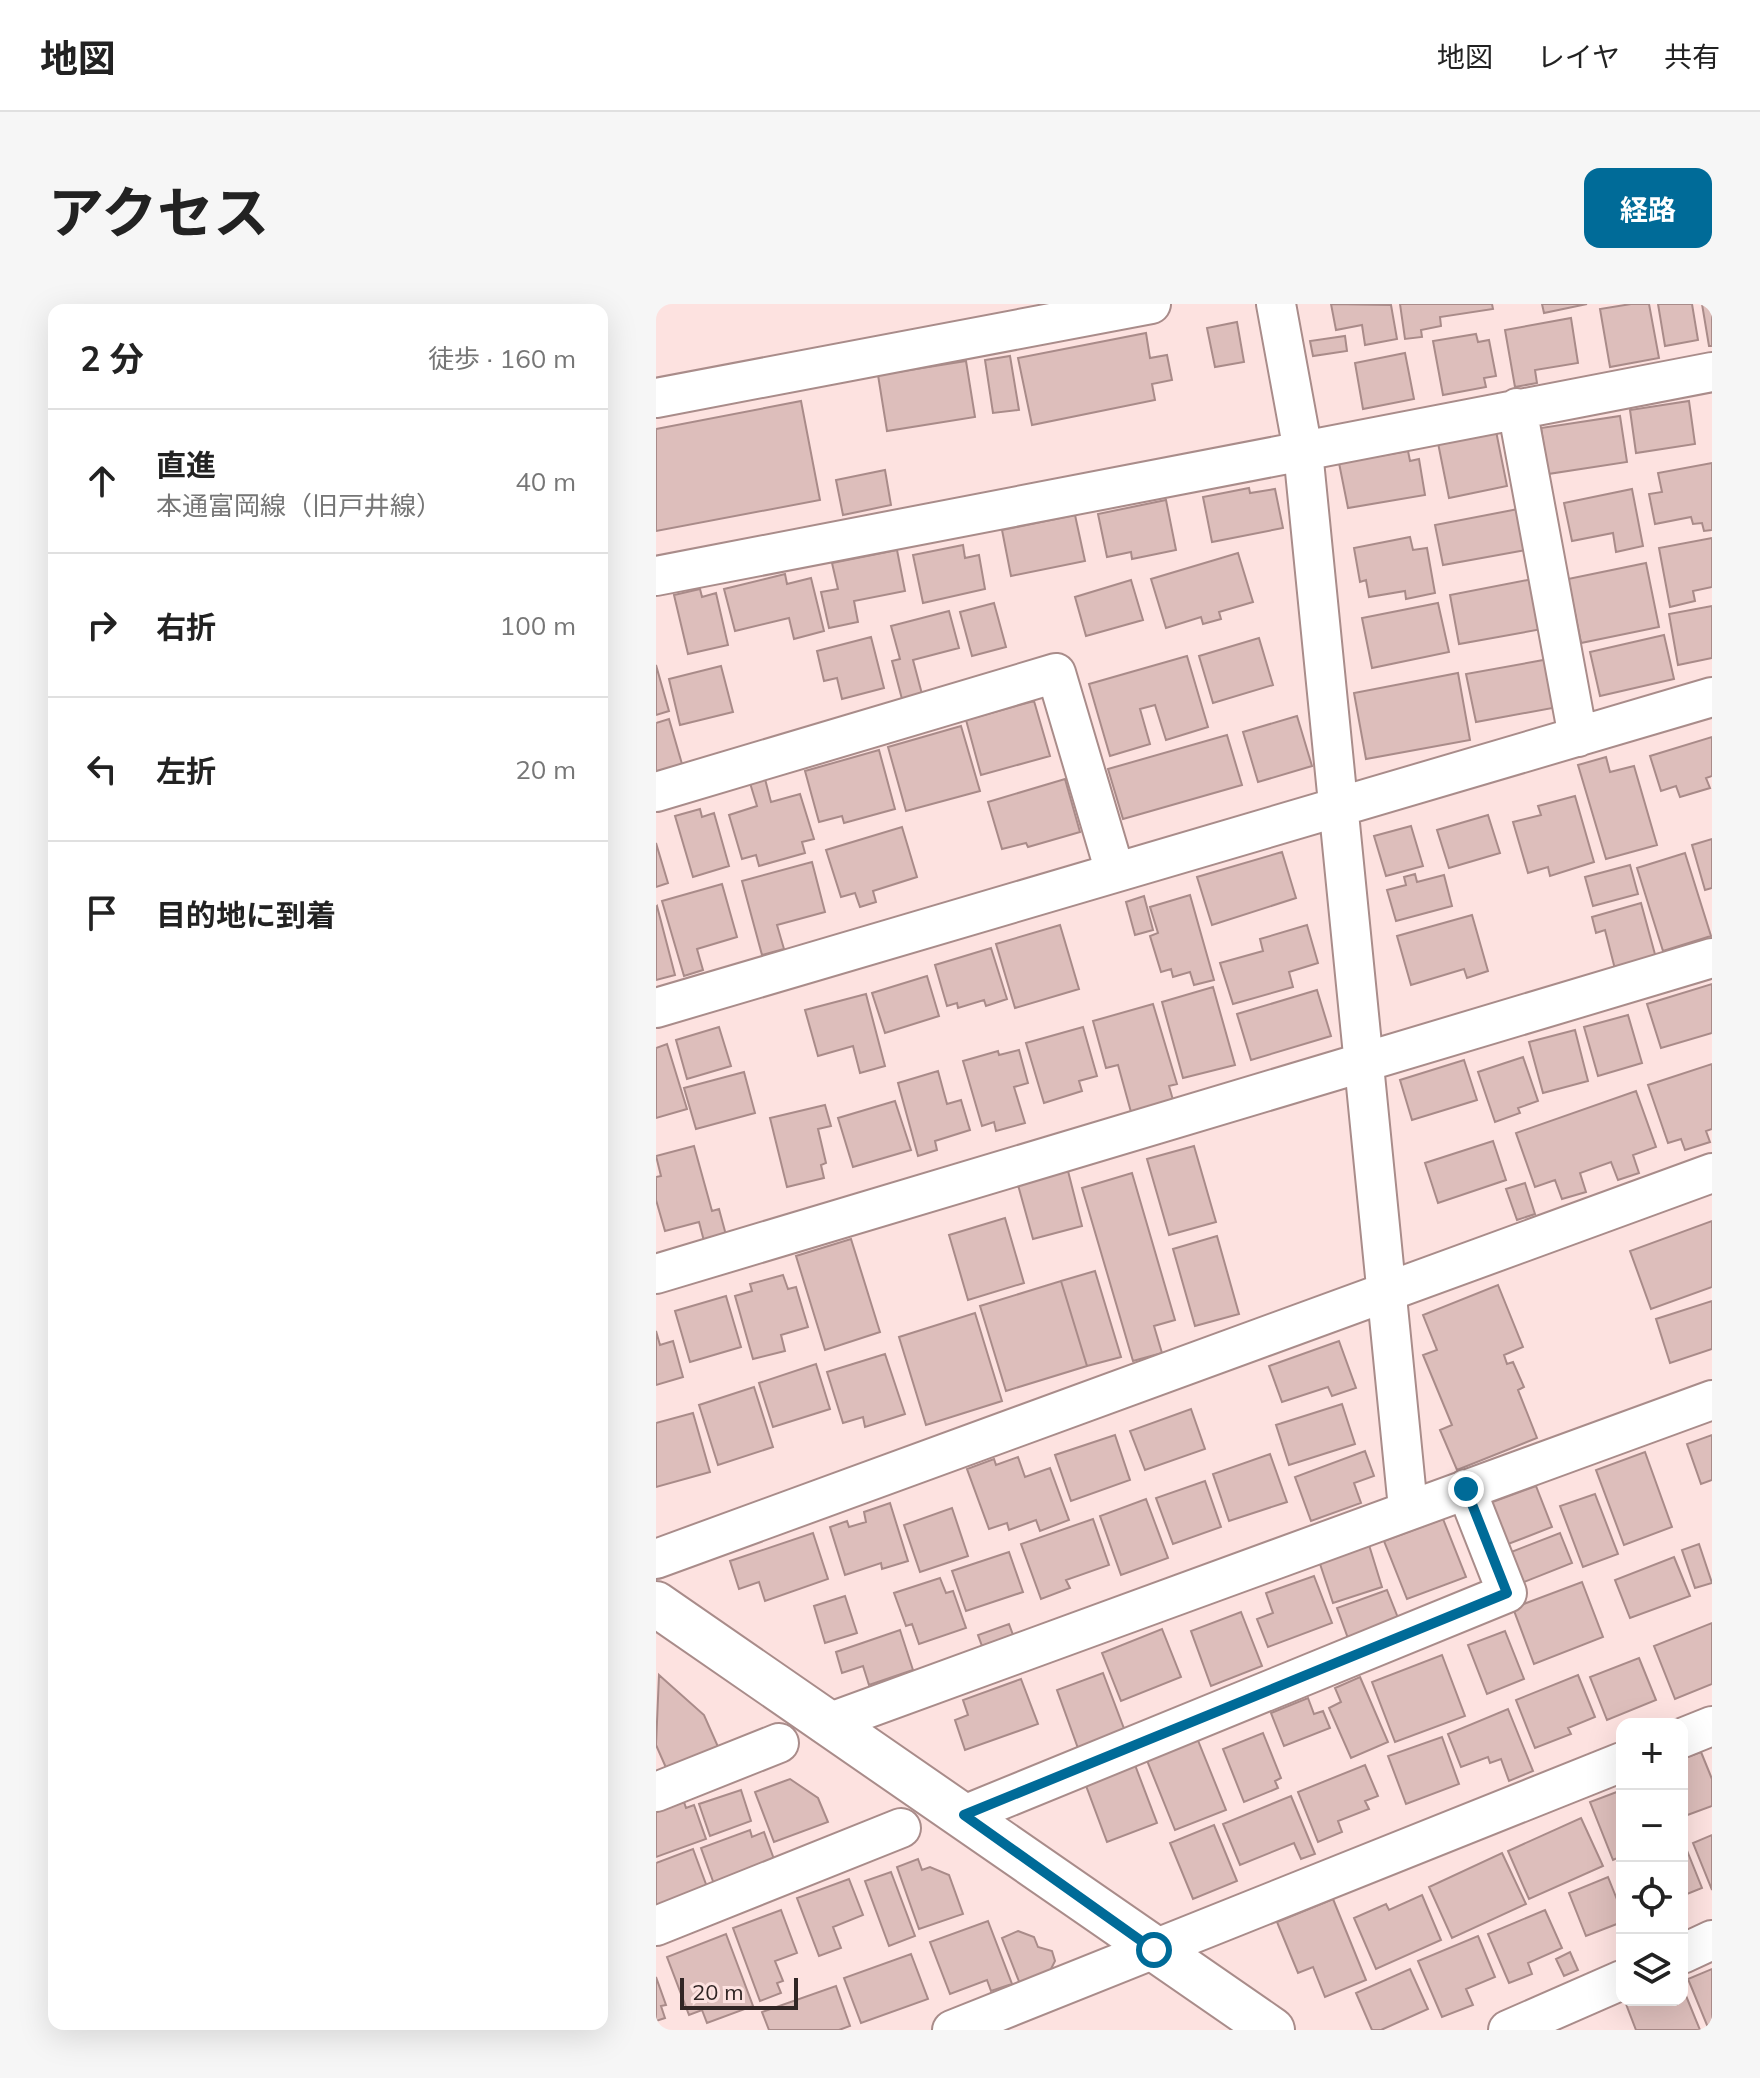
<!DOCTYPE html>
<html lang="ja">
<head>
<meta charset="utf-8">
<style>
  body { margin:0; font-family:Mulish,"Noto Sans JP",sans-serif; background:#f6f6f6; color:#222 }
  .controls { position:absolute; right:24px; bottom:24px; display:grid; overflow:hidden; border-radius:16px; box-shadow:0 8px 32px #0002 }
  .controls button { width:72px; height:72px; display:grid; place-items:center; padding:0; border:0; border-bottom:2px solid #e0e0e0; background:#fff; color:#222; font:40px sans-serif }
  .scale { position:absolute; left:24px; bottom:20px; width:118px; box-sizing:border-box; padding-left:8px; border:4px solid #312625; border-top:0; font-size:22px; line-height:28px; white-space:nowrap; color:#312625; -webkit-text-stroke:6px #fde2e0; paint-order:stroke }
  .stop { position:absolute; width:24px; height:24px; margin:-18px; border:6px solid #006b98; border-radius:50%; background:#fff }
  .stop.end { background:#006b98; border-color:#fff; box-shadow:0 2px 8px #0008 }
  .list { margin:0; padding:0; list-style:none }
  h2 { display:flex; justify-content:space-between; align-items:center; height:104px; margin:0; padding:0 32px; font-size:34px }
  h2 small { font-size:26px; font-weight:400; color:#767676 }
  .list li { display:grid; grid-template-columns:52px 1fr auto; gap:24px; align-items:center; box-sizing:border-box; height:144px; padding:0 32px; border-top:2px solid #e0e0e0 }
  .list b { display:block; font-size:30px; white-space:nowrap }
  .list p { margin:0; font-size:26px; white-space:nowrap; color:#767676 }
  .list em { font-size:26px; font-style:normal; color:#767676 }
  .icon { flex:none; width:44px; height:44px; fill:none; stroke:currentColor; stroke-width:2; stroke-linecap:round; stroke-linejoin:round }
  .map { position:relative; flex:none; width:1056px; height:1726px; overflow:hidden; border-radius:16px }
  header { display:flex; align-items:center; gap:48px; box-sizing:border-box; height:112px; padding:0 40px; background:#fff; border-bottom:2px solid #e0e0e0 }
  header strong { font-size:38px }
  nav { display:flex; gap:44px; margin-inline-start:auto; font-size:28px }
  .intro { display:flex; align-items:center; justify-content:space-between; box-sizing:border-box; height:192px; padding:0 48px }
  h1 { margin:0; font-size:56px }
  .button { padding:20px 36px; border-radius:16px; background:#006b98; color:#fff; font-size:28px; font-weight:700 }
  main { display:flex; gap:48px; padding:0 48px }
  aside { flex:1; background:#fff; border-radius:16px; box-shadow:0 8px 32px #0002 }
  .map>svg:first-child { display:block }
</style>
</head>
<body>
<header>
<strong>地図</strong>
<nav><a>地図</a><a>レイヤ</a><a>共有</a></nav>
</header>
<div class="intro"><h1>アクセス</h1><a class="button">経路</a></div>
<main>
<aside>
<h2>2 分<small>徒歩 · 160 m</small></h2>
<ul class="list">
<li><svg class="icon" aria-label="ahead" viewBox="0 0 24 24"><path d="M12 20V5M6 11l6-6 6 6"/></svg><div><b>直進</b><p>本通富岡線（旧戸井線）</p></div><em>40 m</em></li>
<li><svg class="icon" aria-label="right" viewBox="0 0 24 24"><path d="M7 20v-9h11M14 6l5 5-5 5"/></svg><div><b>右折</b></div><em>100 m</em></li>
<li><svg class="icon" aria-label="left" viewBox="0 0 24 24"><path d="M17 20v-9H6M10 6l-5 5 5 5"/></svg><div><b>左折</b></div><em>20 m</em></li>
<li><svg class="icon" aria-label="arrive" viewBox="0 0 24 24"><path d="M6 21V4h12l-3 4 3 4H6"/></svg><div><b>目的地に到着</b></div></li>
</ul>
</aside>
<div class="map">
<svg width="1056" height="1726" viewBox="0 0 1056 1726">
  <rect width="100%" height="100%" fill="#fde2e0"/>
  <path fill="#ddbebb" stroke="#a98b89" stroke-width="2" d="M675 0 735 1 741 35 709 41 706 21 680 26Z
    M744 0H836L837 5 784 13 785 22 765 26 766 33 749 35Z
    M886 0H931L888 9Z
    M975 0H993L1003 54 954 63 944 5Z
    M1002 0H1036L1042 36 1009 42Z
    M1046 0H1056V42H1053Z
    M915 14 922 59 879 66 881 79 859 83 849 26Z
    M581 18 588 58 559 63 551 24Z
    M490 29 494 54 511 51 516 76 496 80 499 96 376 121 362 54Z
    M820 30 822 38 833 36 840 72 828 74 830 83 787 91 777 37Z
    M689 32 691 47 657 52 654 37Z
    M749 49 758 95 707 105 699 59Z
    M354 52 363 106 337 109 329 56Z
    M310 57 319 113 231 127 222 71Z
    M145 97 164 196 0 227V125Z
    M1033 97 1039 140 980 149 974 106Z
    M964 112 971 158 892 170 885 124Z
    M840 127 851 182 793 194 782 139Z
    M752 147 754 157 763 155 769 191 692 204 683 159Z
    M1056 159V226L1048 227 1046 219 1037 220 1035 213 999 220 993 190 1006 188 1002 169Z
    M229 166 235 201 187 211 180 176Z
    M593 184 594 189 619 185 627 224 556 238 547 193Z
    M976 185 987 242 960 248 957 229 916 237 908 199Z
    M510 196 520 246 476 255 475 248 451 253 442 210Z
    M862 205 870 246 787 261 779 221Z
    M419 211 429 257 355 272 346 226Z
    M754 233 757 246 771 244 779 289 750 295 749 287 713 293 710 276 704 278 698 244Z
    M1056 234V283L1037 287 1039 297 1014 303 1003 244Z
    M307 241 309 254 323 251 329 285 267 299 257 251Z
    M241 246 249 287 198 297 202 318 173 324 165 288 182 285 176 259Z
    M582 249 597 298 563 308 565 315 547 320 545 313 510 324 495 275Z
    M990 259 1003 323 925 339 912 275Z
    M129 270 131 280 155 274 168 327 138 335 133 314 79 327 68 285Z
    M877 275 886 325 803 340 794 291Z
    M475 276 487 316 430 332 419 293Z
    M44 285 46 293 60 289 72 341 32 350 18 291Z
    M338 299 350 343 316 352 304 308Z
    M782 299 793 348 716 364 706 314Z
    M1056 302V354L1022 361 1013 310Z
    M293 307 303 344 257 356 266 390 246 395 236 357 244 355 235 322Z
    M1008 331 1018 375 944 392 934 348Z
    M215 333 228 384 186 395 181 374 168 377 161 347Z
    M603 334 617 381 557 399 543 352Z
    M531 352 552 423 510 436 499 401 484 405 494 440 454 452 433 380Z
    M893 355 902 403 820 418 810 370Z
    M0 361 13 407 0 411Z
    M65 362 77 408 24 421 13 375Z
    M802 369 814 436 710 455 698 389Z
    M378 397 394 452 325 471 310 416Z
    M641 412 656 462 602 478 587 428Z
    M13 415 26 460 0 468V419Z
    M305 422 324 487 250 507 232 443Z
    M571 431 586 481 467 515 452 465Z
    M1056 433V472L1050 474 1054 484 1024 493 1020 482 1005 487 994 452Z
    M223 446 239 505 188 519 186 512 163 518 149 467Z
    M950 453 954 468 978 462 1001 541 950 555 922 461Z
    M109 475 115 498 144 490 158 535 146 538 149 549 103 562 100 551 86 555 73 511 101 502 94 479Z
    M409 475 424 528 372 543 370 539 346 545 332 498Z
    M919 492 938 558 894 572 892 563 872 569 857 518 885 511 882 502Z
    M44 505 46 513 58 509 73 562 37 573 19 512Z
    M832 511 844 549 793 564 781 526Z
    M755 522 767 562 730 572 718 532Z
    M246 523 261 573 217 587 220 598 204 603 199 589 185 593 170 546Z
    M1056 535V584L1049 586 1036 541Z
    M0 539 12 579 0 583Z
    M626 548 640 594 556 621 541 573Z
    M1029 549 1055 632 1007 647 981 564Z
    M156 558 169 608 121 621 128 645 106 651 86 577Z
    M974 561 982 590 937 602 929 573Z
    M759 570 761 578 788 571 796 602 740 617 731 586 750 581 748 573Z
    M66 580 81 633 41 645 47 666 28 672 6 597Z
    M534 591 558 676 538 681 534 668 517 673 515 665 505 668 494 632 502 629 494 603Z
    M488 592 497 626 479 631 470 598Z
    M985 599 1000 654 959 665 949 626 940 629 936 613Z
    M1 602 19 671 0 676V603Z
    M816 611 832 667 811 674 808 665 755 681 741 632Z
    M404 621 423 685 359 704 340 640Z
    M651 621 662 659 633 668 637 683 577 700 564 659 607 647 604 635Z
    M335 644 351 695 330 702 328 696 302 704 301 699 291 702 279 661Z
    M271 672 283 712 229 729 216 689Z
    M1056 680V729L1005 744 991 700Z
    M557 683 579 761 527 774 506 698Z
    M661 686 675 732 595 756 581 710Z
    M210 690 229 762 204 769 197 742 162 752 149 706Z
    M497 700 521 780 513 782 517 796 475 808 462 761 450 764 437 717Z
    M972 711 986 759 942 772 928 723Z
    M63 723 75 762 31 775 20 736Z
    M427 723 441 772 423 777 426 787 388 799 370 739Z
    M919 726 932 777 887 789 873 738Z
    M11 740 31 805 0 814V744Z
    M363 746 372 779 358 783 369 819 340 827 338 818 326 822 307 757 342 747 343 751Z
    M867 753 882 797 862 804 864 809 839 818 822 768Z
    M808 756 821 796 756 816 744 776Z
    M1056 760V825L1050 827 1054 838 1029 846 1025 835 1012 839 992 781Z
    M282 767 291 800 305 796 314 826 279 837 281 846 262 852 242 779Z
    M88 768 99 809 40 825 28 784Z
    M980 787 1000 843 977 851 983 869 962 876 955 858 924 869 930 888 906 895 899 876 879 883 860 829Z
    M239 797 255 846 197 863 182 814Z
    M169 801 175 822 162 825 170 859 165 861 168 874 131 883 114 814Z
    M837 837 850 876 782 899 769 859Z
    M38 842 56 907 63 905 70 931 48 937 43 918 9 927 0 896V873L5 872 0 852Z
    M538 842 560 918 513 931 491 855Z
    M412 867 426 922 377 935 362 881Z
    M476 869 519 1016 498 1022 506 1049 477 1057 426 884Z
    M869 879 879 910 861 916 850 885Z
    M349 914 368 979 312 996 293 931Z
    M1056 917V983L995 1005 974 947Z
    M561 932 583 1010 539 1022 517 945Z
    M195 935 224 1028 169 1046 140 952Z
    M439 967 465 1053 431 1062 405 977Z
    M127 971 132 985 140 983 152 1023 125 1031 129 1047 97 1055 79 992 96 987 94 980Z
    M405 977 431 1062 350 1087 324 1002Z
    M842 981 867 1043 848 1051 851 1060 857 1058 868 1083 862 1086 881 1134 801 1166 784 1126 796 1121 767 1051 781 1046 767 1011Z
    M70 992 85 1043 34 1058 19 1007Z
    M1056 997V1045L1014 1059 1000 1015Z
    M319 1009 346 1097 270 1121 243 1033Z
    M0 1027 4 1041 17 1037 27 1073 0 1081Z
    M683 1037 700 1084 676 1092 672 1083 626 1098 613 1062Z
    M229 1050 249 1110 209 1123 207 1113 187 1119 171 1068Z
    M160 1060 174 1105 117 1123 103 1079Z
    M98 1083 117 1143 62 1161 43 1101Z
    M686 1100 699 1140 633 1161 620 1121Z
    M535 1105 549 1145 489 1166 474 1127Z
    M37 1109 54 1168 0 1183V1119Z
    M459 1131 474 1176 415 1197 399 1151Z
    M1056 1131V1176L1045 1180 1031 1140Z
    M709 1147 718 1172 698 1179 705 1199 655 1217 639 1173Z
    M989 1148 1016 1223 968 1241 940 1166Z
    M614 1150 631 1198 573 1217 557 1170Z
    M362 1153 369 1173 394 1164 413 1216 384 1227 380 1216 353 1226 351 1219 333 1225 311 1165 338 1155 340 1161Z
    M549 1177 565 1223 517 1240 500 1194Z
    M880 1182 896 1223 847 1242 831 1200Z
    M939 1190 962 1250 927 1263 904 1202Z
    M490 1195 512 1254 465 1271 444 1212Z
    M234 1199 252 1257 226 1265 225 1259 189 1271 174 1223 191 1217 193 1223 210 1218 208 1208Z
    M296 1204 312 1252 264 1268 248 1221Z
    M437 1215 453 1261 410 1276 414 1284 385 1295 365 1240Z
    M787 1215 810 1273 751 1295 728 1237Z
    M157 1229 172 1275 109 1297 103 1278 83 1285 74 1257Z
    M904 1229 916 1259 863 1280 850 1250Z
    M1043 1240 1056 1279 1039 1284 1026 1246Z
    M713 1241 726 1283 677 1299 663 1257Z
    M353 1248 367 1288 310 1307 296 1267Z
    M1018 1253 1034 1292 974 1314 959 1276Z
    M658 1272 676 1319 612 1343 601 1315 617 1309 610 1289Z
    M284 1274 290 1289 297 1287 310 1324 263 1340 256 1320 250 1322 238 1289Z
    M926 1278 947 1333 878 1360 857 1304Z
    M731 1286 744 1319 693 1337 681 1304Z
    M189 1292 201 1329 169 1339 158 1302Z
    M585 1308 606 1362 555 1382 535 1327Z
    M1056 1319V1380L1019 1395 998 1342Z
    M353 1320 357 1331 326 1342 322 1331Z
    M506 1325 525 1373 465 1397 446 1349Z
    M244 1326 257 1366 213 1381 207 1362 186 1369 180 1348Z
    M849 1327 868 1375 831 1390 812 1341Z
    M786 1351 809 1412 739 1438 716 1378Z
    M983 1354 1000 1396 951 1416 934 1373Z
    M447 1369 470 1430 423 1447 401 1386Z
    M3 1371 48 1411 63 1445 11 1466 0 1441Z
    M922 1371 939 1413 912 1424 915 1430 879 1444 860 1396Z
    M704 1373 732 1438 695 1454 673 1404 685 1398 679 1384Z
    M365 1375 382 1420 309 1446 299 1416 312 1411 307 1396Z
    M652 1394 658 1410 667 1407 674 1424 628 1442 615 1409Z
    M852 1405 877 1467 853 1477 845 1455 834 1459 832 1453 805 1463 792 1430Z
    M607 1429 625 1474 619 1477 622 1484 588 1498 567 1445Z
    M786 1433 803 1480 750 1500 732 1452Z
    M541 1434 570 1506 519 1526 490 1454Z
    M1045 1448 1056 1475V1502L1026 1513V1455Z
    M479 1461 501 1519 451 1538 429 1479Z
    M709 1461 722 1492 709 1497 713 1505 682 1517 686 1528 662 1538 642 1488Z
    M134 1475 162 1494 172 1518 118 1538 99 1488Z
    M85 1486 95 1517 54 1532 43 1500Z
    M966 1486V1552L957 1556 934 1498Z
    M635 1492 659 1550 645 1555 638 1539 584 1561 567 1520Z
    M28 1498 30 1504 38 1501 50 1535 0 1553V1508Z
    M925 1514 947 1562 873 1595 852 1547Z
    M558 1521 581 1577 537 1595 514 1539Z
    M94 1526 96 1533 108 1528 119 1558 58 1580 45 1544Z
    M1056 1531V1586L1037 1539Z
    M1028 1539 1046 1584 1026 1592V1540Z
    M37 1545 51 1583 0 1602V1559Z
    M846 1549 870 1600 796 1634 773 1583Z
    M262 1555 266 1566 274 1563 293 1571 307 1610 263 1625 241 1563Z
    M235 1568 259 1632 233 1642 209 1577Z
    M952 1573 966 1608V1618L930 1632 913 1589Z
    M193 1575 207 1611 177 1623 185 1644 163 1652 141 1594Z
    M766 1591 785 1636 720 1665 698 1614 730 1600 733 1606Z
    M677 1595 710 1676 669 1693 657 1663 642 1669 621 1618Z
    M125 1606 141 1649 119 1657 127 1677 121 1679 125 1689 104 1697 77 1624Z
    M889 1606 906 1644 872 1659 876 1670 853 1679 832 1630Z
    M332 1617 356 1680 335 1687 331 1676 294 1690 274 1638Z
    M362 1627 378 1633 382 1643 396 1647 399 1657 393 1669 364 1680 346 1634Z
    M70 1630 97 1702 51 1719 46 1706 33 1711 11 1653Z
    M822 1632 839 1673 810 1685 817 1701 786 1713 762 1657Z
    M914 1648 922 1666 908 1672 900 1655Z
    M255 1650 272 1695 205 1719 188 1674Z
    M754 1665 772 1705 725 1726H716L700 1689Z
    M1056 1665V1726H1053L1032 1675Z
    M0 1673 10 1701 5 1702 9 1714 0 1717Z
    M180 1682 194 1722 183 1726H113L106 1708Z
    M1026 1682 1044 1726H980L970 1700 980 1696H1026Z"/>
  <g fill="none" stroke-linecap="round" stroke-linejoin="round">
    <g stroke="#a98c8a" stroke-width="42">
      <path id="street" d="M620 0 647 147 752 1204
        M0 94 495 0
        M861 104 922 433
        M0 272 1056 68
        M0 488 400 369 459 568
        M0 704 1056 393
        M0 970 1056 654
        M0 1255 1056 869
        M169 1420 1056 1096
        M1026 1434 1056 1422
        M0 1488 123 1439
        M308 1511 851 1289 810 1185
        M0 1622 245 1524
        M1026 1650 1056 1636
        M296 1726 966 1458
        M852 1726 966 1676"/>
    </g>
    <g stroke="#a98c8a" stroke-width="48">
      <path id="secondary" d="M0 1300 616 1726"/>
    </g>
    <use href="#street" stroke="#fff" stroke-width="38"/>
    <use href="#secondary" stroke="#fff" stroke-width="44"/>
  </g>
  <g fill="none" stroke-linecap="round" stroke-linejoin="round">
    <path stroke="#006b98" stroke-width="10" d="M498 1646 308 1511 851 1289 810 1185"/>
  </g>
</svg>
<div class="controls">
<button>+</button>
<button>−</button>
<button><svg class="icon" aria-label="locate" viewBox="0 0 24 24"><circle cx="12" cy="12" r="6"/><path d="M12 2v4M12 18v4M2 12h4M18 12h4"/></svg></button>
<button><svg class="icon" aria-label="layers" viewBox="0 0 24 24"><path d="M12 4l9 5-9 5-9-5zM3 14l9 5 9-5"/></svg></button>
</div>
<div class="scale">20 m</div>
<div class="stop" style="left:498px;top:1646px"></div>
<div class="stop end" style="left:810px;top:1185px"></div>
</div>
</main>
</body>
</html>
